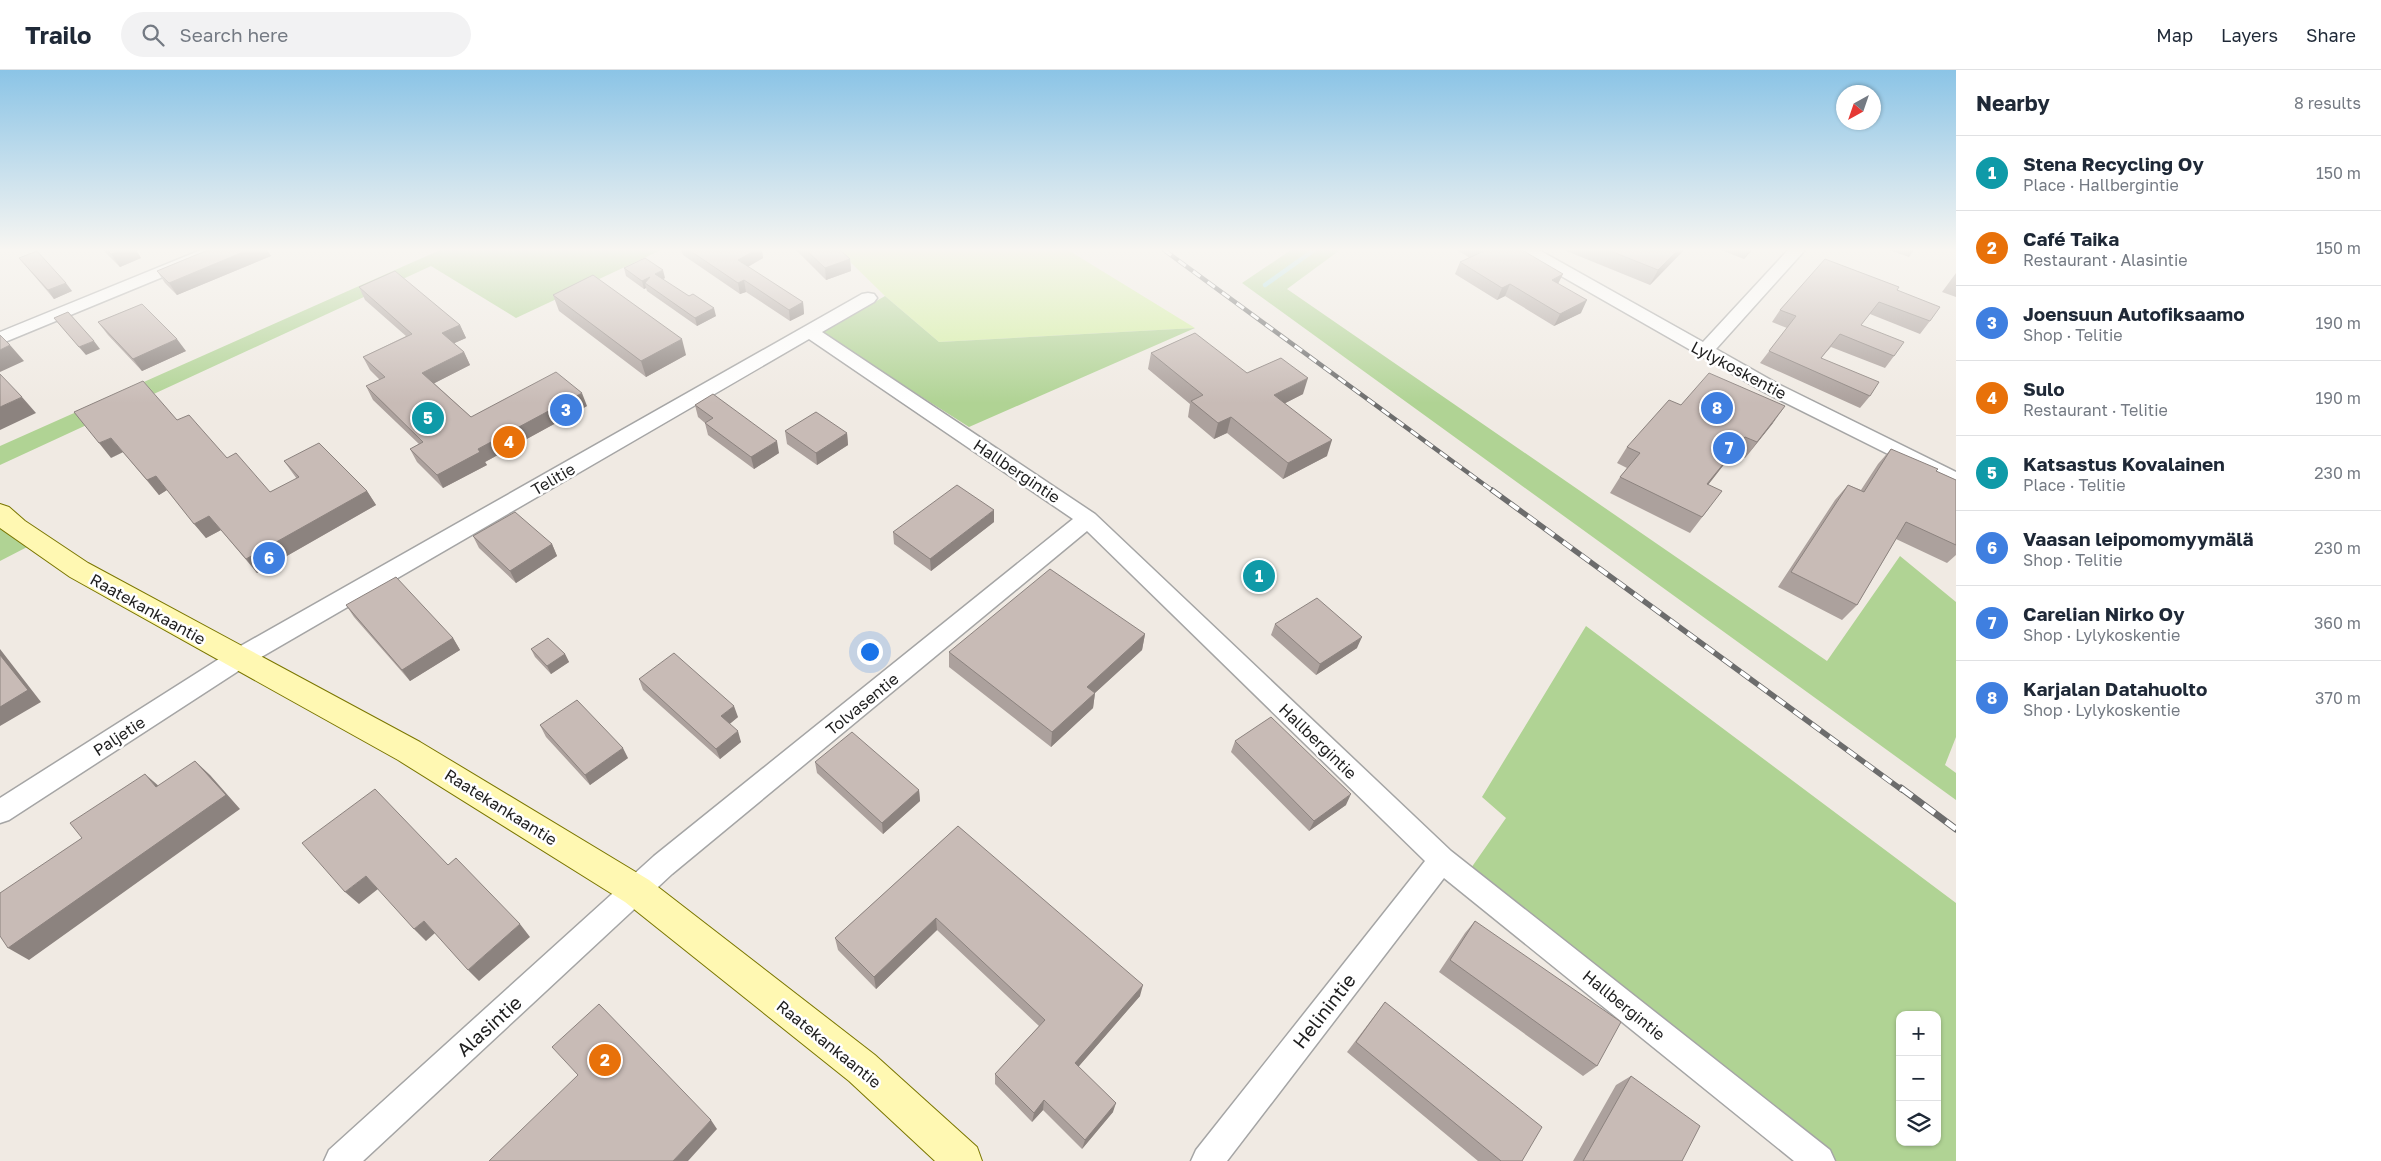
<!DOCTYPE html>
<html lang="en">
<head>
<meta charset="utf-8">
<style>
  body { margin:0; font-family:"Golos Text",sans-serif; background:#f2f2f3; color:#1f2937 }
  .controls { position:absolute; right:15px; bottom:15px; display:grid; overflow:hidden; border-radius:10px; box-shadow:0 1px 4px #0004 }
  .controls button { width:45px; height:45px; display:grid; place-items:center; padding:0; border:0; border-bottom:1px solid #e0e1e3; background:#fff; color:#1f2937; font:25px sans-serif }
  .compass { position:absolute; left:1836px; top:15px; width:45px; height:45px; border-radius:50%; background:#fff; box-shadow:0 1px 4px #0004; rotate:220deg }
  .you { position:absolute; left:869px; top:581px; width:18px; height:18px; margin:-12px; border:4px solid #fff; border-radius:50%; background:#1a73e8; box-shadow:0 0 0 8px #1a73e833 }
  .badge { display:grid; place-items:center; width:32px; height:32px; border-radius:50%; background:#cc001e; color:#fff; font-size:16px; font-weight:700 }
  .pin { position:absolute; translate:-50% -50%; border:2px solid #fff; box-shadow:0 1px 5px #0006 }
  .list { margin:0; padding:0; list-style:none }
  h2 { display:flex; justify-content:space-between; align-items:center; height:65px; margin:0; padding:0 20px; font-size:21px }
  h2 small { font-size:16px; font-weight:400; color:#747a83 }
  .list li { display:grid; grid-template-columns:32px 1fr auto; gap:15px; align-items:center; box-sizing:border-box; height:75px; padding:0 20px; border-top:1px solid #e0e1e3 }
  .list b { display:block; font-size:19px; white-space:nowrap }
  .list p { margin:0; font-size:16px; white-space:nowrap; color:#747a83 }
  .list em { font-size:16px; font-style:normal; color:#747a83 }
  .icon { flex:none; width:28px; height:28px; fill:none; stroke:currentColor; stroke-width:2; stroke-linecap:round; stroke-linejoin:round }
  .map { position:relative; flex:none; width:1956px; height:1091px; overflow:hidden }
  header { display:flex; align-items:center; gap:30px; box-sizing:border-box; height:70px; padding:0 25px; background:#fff; border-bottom:1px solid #e0e1e3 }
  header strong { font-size:24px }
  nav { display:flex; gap:28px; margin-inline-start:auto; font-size:18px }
  .search { width:350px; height:45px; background:#f2f2f3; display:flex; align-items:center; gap:12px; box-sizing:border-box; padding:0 18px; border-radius:28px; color:#747a83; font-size:19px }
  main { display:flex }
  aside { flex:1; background:#fff }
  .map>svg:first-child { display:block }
</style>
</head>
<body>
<header>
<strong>Trailo</strong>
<div class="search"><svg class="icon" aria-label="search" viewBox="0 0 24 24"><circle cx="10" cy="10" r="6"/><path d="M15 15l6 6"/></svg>Search here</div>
<nav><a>Map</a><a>Layers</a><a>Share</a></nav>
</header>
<main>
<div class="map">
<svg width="1956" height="1091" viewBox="0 0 1956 1091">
  <rect width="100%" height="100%" fill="#f0eae3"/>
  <path fill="#d4efa4" d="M838 180H1068L1195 258 939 272 885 226Z"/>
  <path fill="#b0d394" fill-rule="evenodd" d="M440 180H661L516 248 431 196 0 395V376Z
    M1291 180H1340L1287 219 1827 591 1900 486 1956 532V667L1945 695 1956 703V730L1242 213Z
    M885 226 939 272 1195 258 969 357 821 263Z
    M0 443 31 475 0 491Z
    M1586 556 1956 833V1091H1830L1469 801 1506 748 1482 727ZM1900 945H1937V1072H1900Z"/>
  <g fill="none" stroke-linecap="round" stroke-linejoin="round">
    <path stroke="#9fdde2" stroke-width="4.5" d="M1265 215 1314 180"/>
    <g stroke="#a5a5a5" stroke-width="3">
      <path id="street" d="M201 180H223L221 183 0 274V262Z
        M1519 180H1539L1703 272 1788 180H1805L1716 279 1778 314 1956 402V418L1764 322 1521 183Z
        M868 223 874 224 877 228 874 232 822 262 1095 444 1451 781 1830 1080 1835 1091H1794L1444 808 1227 1091H1191L1196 1080 1425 791 1087 461 672 804 363 1091H324L329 1080 654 786 1073 449 809 269 246 596 9 750 0 753V728L230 582 862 224Z"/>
    </g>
    <g stroke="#7a7600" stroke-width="2">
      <path id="secondary" d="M0 434 9 437 25 451 88 493 420 672 649 810 875 985 977 1077 982 1091H935L849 1011 625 832 398 690 70 507 0 458Z"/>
    </g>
    <use href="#street" fill="#fff" fill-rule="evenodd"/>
    <use href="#secondary" fill="#fff8b2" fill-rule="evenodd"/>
    <g stroke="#6c6c6c" stroke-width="4.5">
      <path id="rail-far2" d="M1164 180 1493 421"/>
    </g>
    <g stroke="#6c6c6c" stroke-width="5.5">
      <path id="rail-far1" d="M1492 420 1902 720"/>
    </g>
    <g stroke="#6c6c6c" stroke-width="7">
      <path id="rail" d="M1901 718 1956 759"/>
    </g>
    <use href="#rail-far2" stroke="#fff" stroke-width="3" stroke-dasharray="9" stroke-linecap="butt"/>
    <use href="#rail-far1" stroke="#fff" stroke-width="4" stroke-dasharray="11" stroke-linecap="butt"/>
    <use href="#rail" stroke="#fff" stroke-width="5" stroke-dasharray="14" stroke-linecap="butt"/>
  </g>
  <path fill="#aca19d" d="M103 180H136L141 188 120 197Z
    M208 180H267L271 186 177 225 165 213 157 201Z
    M681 180H762L763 188 748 197 803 232 804 244 790 251 746 222 740 224 683 185Z
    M796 180H840L850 189 851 201 826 210Z
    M1457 180H1522L1558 214 1581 243 1554 256 1505 226 1497 230 1455 204 1460 192 1470 188Z
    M1564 180H1684L1650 215Z
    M1721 180H1752L1744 189Z
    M1889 180H1914L1909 187Z
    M19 188 72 221 54 229Z
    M624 198 665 208 663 209 716 246 697 256 647 221 646 218 644 219 626 206Z
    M1956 203V227L1942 222Z
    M359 217 460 255 466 268 454 273 464 282 470 295 434 313 471 347 587 336 485 392 487 395 443 418 417 392 410 379 419 374 373 330 366 316 380 310 370 300 363 287 406 266 365 230Z
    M1897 220 1930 251 1920 264 1870 244 1861 255 1894 286 1885 298 1831 277 1821 288 1870 326 1860 338 1760 293 1787 258 1772 252 1780 240Z
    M553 225 686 285 646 307 559 241Z
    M98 252 186 281 142 301 108 265Z
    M1151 283 1247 303 1303 324 1285 333 1327 386 1283 409 1227 363 1214 369 1188 347 1190 334 1148 299Z
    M695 335 779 383 754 399 708 365 705 353 698 347Z
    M1681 335 1773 353 1745 388 1733 383 1708 415 1710 437 1690 463 1610 423 1620 407 1627 398 1617 393 1627 377Z
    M177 350 227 388 270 422 297 409 284 391 367 421 376 435 257 503 221 460 206 468 167 420 159 425 123 382 111 388Z
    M785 361 847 363 848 375 817 395 787 374Z
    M1891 379 1936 401 1956 410V485L1947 493 1896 469 1857 535 1842 550 1778 517 1835 430 1848 415 1861 420 1878 394Z
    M994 452 931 501 894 474 893 462Z
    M473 466 552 474 557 486 516 513 479 478Z
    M1246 500 1272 508 1259 516 1245 504Z
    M346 535 453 568 460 580 410 611 354 547Z
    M1275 554 1357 578 1316 605 1271 565Z
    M1145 564 1142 580 1095 623 1093 638 1051 677 949 597V582Z
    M531 579 565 584 569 592 551 604 535 587Z
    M639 609 738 647 729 654 741 672 720 689 643 620Z
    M540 655 628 688 590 715 546 667Z
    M1235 671 1346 735 1309 761 1231 682Z
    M815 692 919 720 920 731 883 764 817 703Z
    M958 756 1140 926 1078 997 1113 1042 1082 1079 1043 1040 1032 1052 995 1014V1004L1039 956 937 860 876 919 838 880 835 868Z
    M1475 851 1597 996 1583 1006 1439 902 1465 863Z
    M1385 932 1522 1091H1478L1347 982Z
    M1631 1006 1682 1091H1573L1616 1015Z"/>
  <path fill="#8c837f" d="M123 180H136L141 188 120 197 111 184Z
    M248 180H267L271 186 177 225 169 213Z
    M756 180H762L763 188 740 201 738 190Z
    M1678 180H1684L1650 215 1658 200Z
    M1749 180H1752L1744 189Z
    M850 189 851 201 826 210 825 198Z
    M663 200 665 208 657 212 655 204Z
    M1563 204 1557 216 1552 210Z
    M650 207 645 213 646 218 644 219 642 211Z
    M744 210 746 222 740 224 738 213Z
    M66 213 72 221 54 229 48 220Z
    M1510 214 1505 226 1497 230 1502 218Z
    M1587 230 1581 243 1554 256 1560 244Z
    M803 232 804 244 790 251 789 240Z
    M714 238 716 246 697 256 695 248Z
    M460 255 466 268 448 276 442 263Z
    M177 269 186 281 142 301 133 289Z
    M682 269 686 285 646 307 641 291Z
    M94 271 100 279 86 285 79 277Z
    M10 275 24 291 0 302V280Z
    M464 282 470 295 429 316 422 303Z
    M1308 308 1303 324 1270 341 1274 325Z
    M582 323 587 336 485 392 487 395 443 418 437 405 478 379Z
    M22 327 36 343 0 360V337Z
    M1785 336 1773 353 1745 388 1757 372Z
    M1231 347 1227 363 1214 369 1218 353Z
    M847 363 848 375 817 395 816 383Z
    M1745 367 1733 383 1696 430 1707 414Z
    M111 368 123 382 111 388 99 373Z
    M1332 370 1327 386 1283 409 1288 393Z
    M777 371 779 383 754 399 751 387Z
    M156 406 167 420 159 425 147 410Z
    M367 421 376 435 257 503 246 489Z
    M994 440V452L931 501 930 489Z
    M209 446 221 460 206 468 194 454Z
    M552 474 557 486 516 513 510 501Z
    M1274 504 1272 508 1259 516 1260 512Z
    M1145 564 1142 580 1085 632 1087 617Z
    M1362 567 1357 578 1316 605 1320 594Z
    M453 568 460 580 410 611 402 600Z
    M0 579 41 632 0 656Z
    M565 584 569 592 551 604 547 596Z
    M1095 623 1093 638 1051 677 1052 662Z
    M734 636 738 647 725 658 721 646Z
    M738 661 741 672 720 689 716 679Z
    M623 678 628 688 590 715 585 705Z
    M195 691 210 705 240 739 29 890 8 878Z
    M145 704 161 718 156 717Z
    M919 720 920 731 883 764 882 753Z
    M1351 724 1346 735 1309 761 1314 751Z
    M366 806 378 819 359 834 345 822Z
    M936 848 937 860 876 919 874 907Z
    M424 851 435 863 426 871 414 859Z
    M520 854 530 867 479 911 468 900Z
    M1143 915 1140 926 1073 1003 1075 993Z
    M1044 1030 1043 1040 1032 1052 1034 1043Z
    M1116 1033 1113 1042 1082 1079 1085 1070Z
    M711 1050 717 1059 688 1091H673Z"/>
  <path fill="#c8bbb6" stroke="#8c837f" d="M107 180H123L111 184Z
    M208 180H248L169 213 157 201Z
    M689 180H756L738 190 803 232 789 240 744 210 738 213Z
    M806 180H840L850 189 825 198Z
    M1483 180H1522L1563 204 1552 210 1587 230 1560 244 1510 214 1502 218 1460 192 1484 181Z
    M1608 180H1678L1658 200Z
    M37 181 66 213 48 220 19 188Z
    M645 188 663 200 655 204 689 226 693 224 714 238 695 248 645 213 650 207 642 211 624 198Z
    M1825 189 1899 217 1897 220 1940 237 1930 251 1879 232 1861 255 1904 272 1894 286 1840 264 1821 288 1879 312 1870 326 1769 281 1796 246 1780 240Z
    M395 201 460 255 442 263 464 282 422 303 471 347 556 302 582 323 478 379 480 382 437 405 410 379 423 372 366 316 385 307 363 287 412 264 359 217Z
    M593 205 682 269 641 291 553 225Z
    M142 234 177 269 133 289 98 252Z
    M68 242 94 271 79 277 54 248Z
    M1195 263 1247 303 1281 288 1308 308 1274 325 1332 370 1288 393 1231 347 1218 353 1191 331 1203 325 1151 283Z
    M0 265 10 275 0 280Z
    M1709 303 1785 336 1757 372 1745 367 1707 414 1722 421 1702 447 1620 407 1640 383 1627 377 1669 330 1681 335Z
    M0 304 22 327 0 337Z
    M143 311 177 350 189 345 227 388 236 383 270 422 299 407 284 391 319 373 367 421 246 489 209 446 194 454 156 406 147 410 111 368 99 373 74 342Z
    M713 324 777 371 751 387 705 353 713 348 695 335Z
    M816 342 847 363 816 383 785 361Z
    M1891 379 1938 399 1936 401 1956 410V475L1906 452 1857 535 1791 502 1848 415 1864 422Z
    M957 415 994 440 930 489 893 462Z
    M515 442 552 474 510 501 473 466Z
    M1260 492 1274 504 1260 512 1246 500Z
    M1050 499 1145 564 1087 617 1095 623 1052 662 949 582Z
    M396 507 453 568 402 600 346 535Z
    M1317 528 1362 567 1320 594 1275 554Z
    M548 568 565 584 547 596 531 579Z
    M674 583 734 636 721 646 738 661 716 679 639 609Z
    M0 585 28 620 0 637Z
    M577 630 623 678 585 705 540 655Z
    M1271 647 1351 724 1314 751 1235 671Z
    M852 662 919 720 882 753 815 692Z
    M195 691 226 725 8 878 0 866V823L82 768 70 753 145 704 156 717Z
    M375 719 448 795 456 788 520 854 468 900 424 851 414 859 366 806 345 822 302 773Z
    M958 756 1143 915 1075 993 1116 1033 1085 1070 1044 1030 1034 1043 995 1004 1045 950 936 848 874 907 835 868Z
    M1475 851 1621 952 1597 996 1450 890Z
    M1385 932 1542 1057 1522 1091H1501L1356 972Z
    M599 934 711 1050 673 1091H489L578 1005 552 977Z
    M1631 1006 1700 1056 1682 1091H1583Z"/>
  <linearGradient id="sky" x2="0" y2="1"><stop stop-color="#8bc4e6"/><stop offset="0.54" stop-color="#f8f6f2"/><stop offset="1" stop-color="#f8f6f2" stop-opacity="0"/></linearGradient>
  <rect width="1956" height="333" fill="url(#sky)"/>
  <g text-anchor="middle" stroke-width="5" stroke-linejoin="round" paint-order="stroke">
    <g font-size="16" fill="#1e1e1e" stroke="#fff">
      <text transform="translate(1739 300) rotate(28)" y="6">Lylykoskentie</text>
      <text transform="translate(1017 401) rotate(34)" y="6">Hallbergintie</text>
      <text transform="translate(553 409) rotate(-30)" y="6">Telitie</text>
      <text transform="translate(148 539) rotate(29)" y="6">Raatekankaantie</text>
      <text transform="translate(862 634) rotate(-39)" y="6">Tolvasentie</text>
      <text transform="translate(119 666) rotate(-33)" y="6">Paljetie</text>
      <text transform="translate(1318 671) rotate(44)" y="6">Hallbergintie</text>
      <text transform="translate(501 737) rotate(32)" y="6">Raatekankaantie</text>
      <text transform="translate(1624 935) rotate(39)" y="6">Hallbergintie</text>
      <text transform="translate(829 974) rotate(39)" y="6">Raatekankaantie</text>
    </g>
    <g font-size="19" fill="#1e1e1e" stroke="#fff">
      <text transform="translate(1324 941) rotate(-52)" y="7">Helinintie</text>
      <text transform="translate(489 956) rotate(-42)" y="7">Alasintie</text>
    </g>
  </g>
</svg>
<div class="controls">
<button>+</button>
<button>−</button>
<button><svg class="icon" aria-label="layers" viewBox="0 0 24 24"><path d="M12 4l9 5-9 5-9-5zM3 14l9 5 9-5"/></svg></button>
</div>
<svg class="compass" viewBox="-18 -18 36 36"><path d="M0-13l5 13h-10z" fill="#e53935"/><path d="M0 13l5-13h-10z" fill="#747a83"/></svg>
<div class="you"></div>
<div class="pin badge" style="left:1259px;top:506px;background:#0f9aa8">1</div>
<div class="pin badge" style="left:605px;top:990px;background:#e8710a">2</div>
<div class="pin badge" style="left:566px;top:340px;background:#3f7fe0">3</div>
<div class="pin badge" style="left:509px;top:372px;background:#e8710a">4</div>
<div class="pin badge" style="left:428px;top:348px;background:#0f9aa8">5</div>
<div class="pin badge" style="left:269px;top:488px;background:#3f7fe0">6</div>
<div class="pin badge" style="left:1729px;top:378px;background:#3f7fe0">7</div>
<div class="pin badge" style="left:1717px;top:338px;background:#3f7fe0">8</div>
</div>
<aside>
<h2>Nearby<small>8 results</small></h2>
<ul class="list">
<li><span class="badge" style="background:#0f9aa8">1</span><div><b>Stena Recycling Oy</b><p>Place · Hallbergintie</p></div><em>150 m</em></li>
<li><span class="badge" style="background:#e8710a">2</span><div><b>Café Taika</b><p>Restaurant · Alasintie</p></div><em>150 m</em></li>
<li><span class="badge" style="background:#3f7fe0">3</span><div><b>Joensuun Autofiksaamo</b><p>Shop · Telitie</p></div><em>190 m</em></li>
<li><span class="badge" style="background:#e8710a">4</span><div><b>Sulo</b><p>Restaurant · Telitie</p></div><em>190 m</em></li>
<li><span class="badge" style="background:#0f9aa8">5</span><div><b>Katsastus Kovalainen</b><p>Place · Telitie</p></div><em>230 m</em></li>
<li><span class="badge" style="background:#3f7fe0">6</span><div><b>Vaasan leipomomyymälä</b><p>Shop · Telitie</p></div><em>230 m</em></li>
<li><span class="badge" style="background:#3f7fe0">7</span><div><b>Carelian Nirko Oy</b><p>Shop · Lylykoskentie</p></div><em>360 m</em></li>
<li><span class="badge" style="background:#3f7fe0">8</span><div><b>Karjalan Datahuolto</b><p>Shop · Lylykoskentie</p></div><em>370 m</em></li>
</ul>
</aside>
</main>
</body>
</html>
